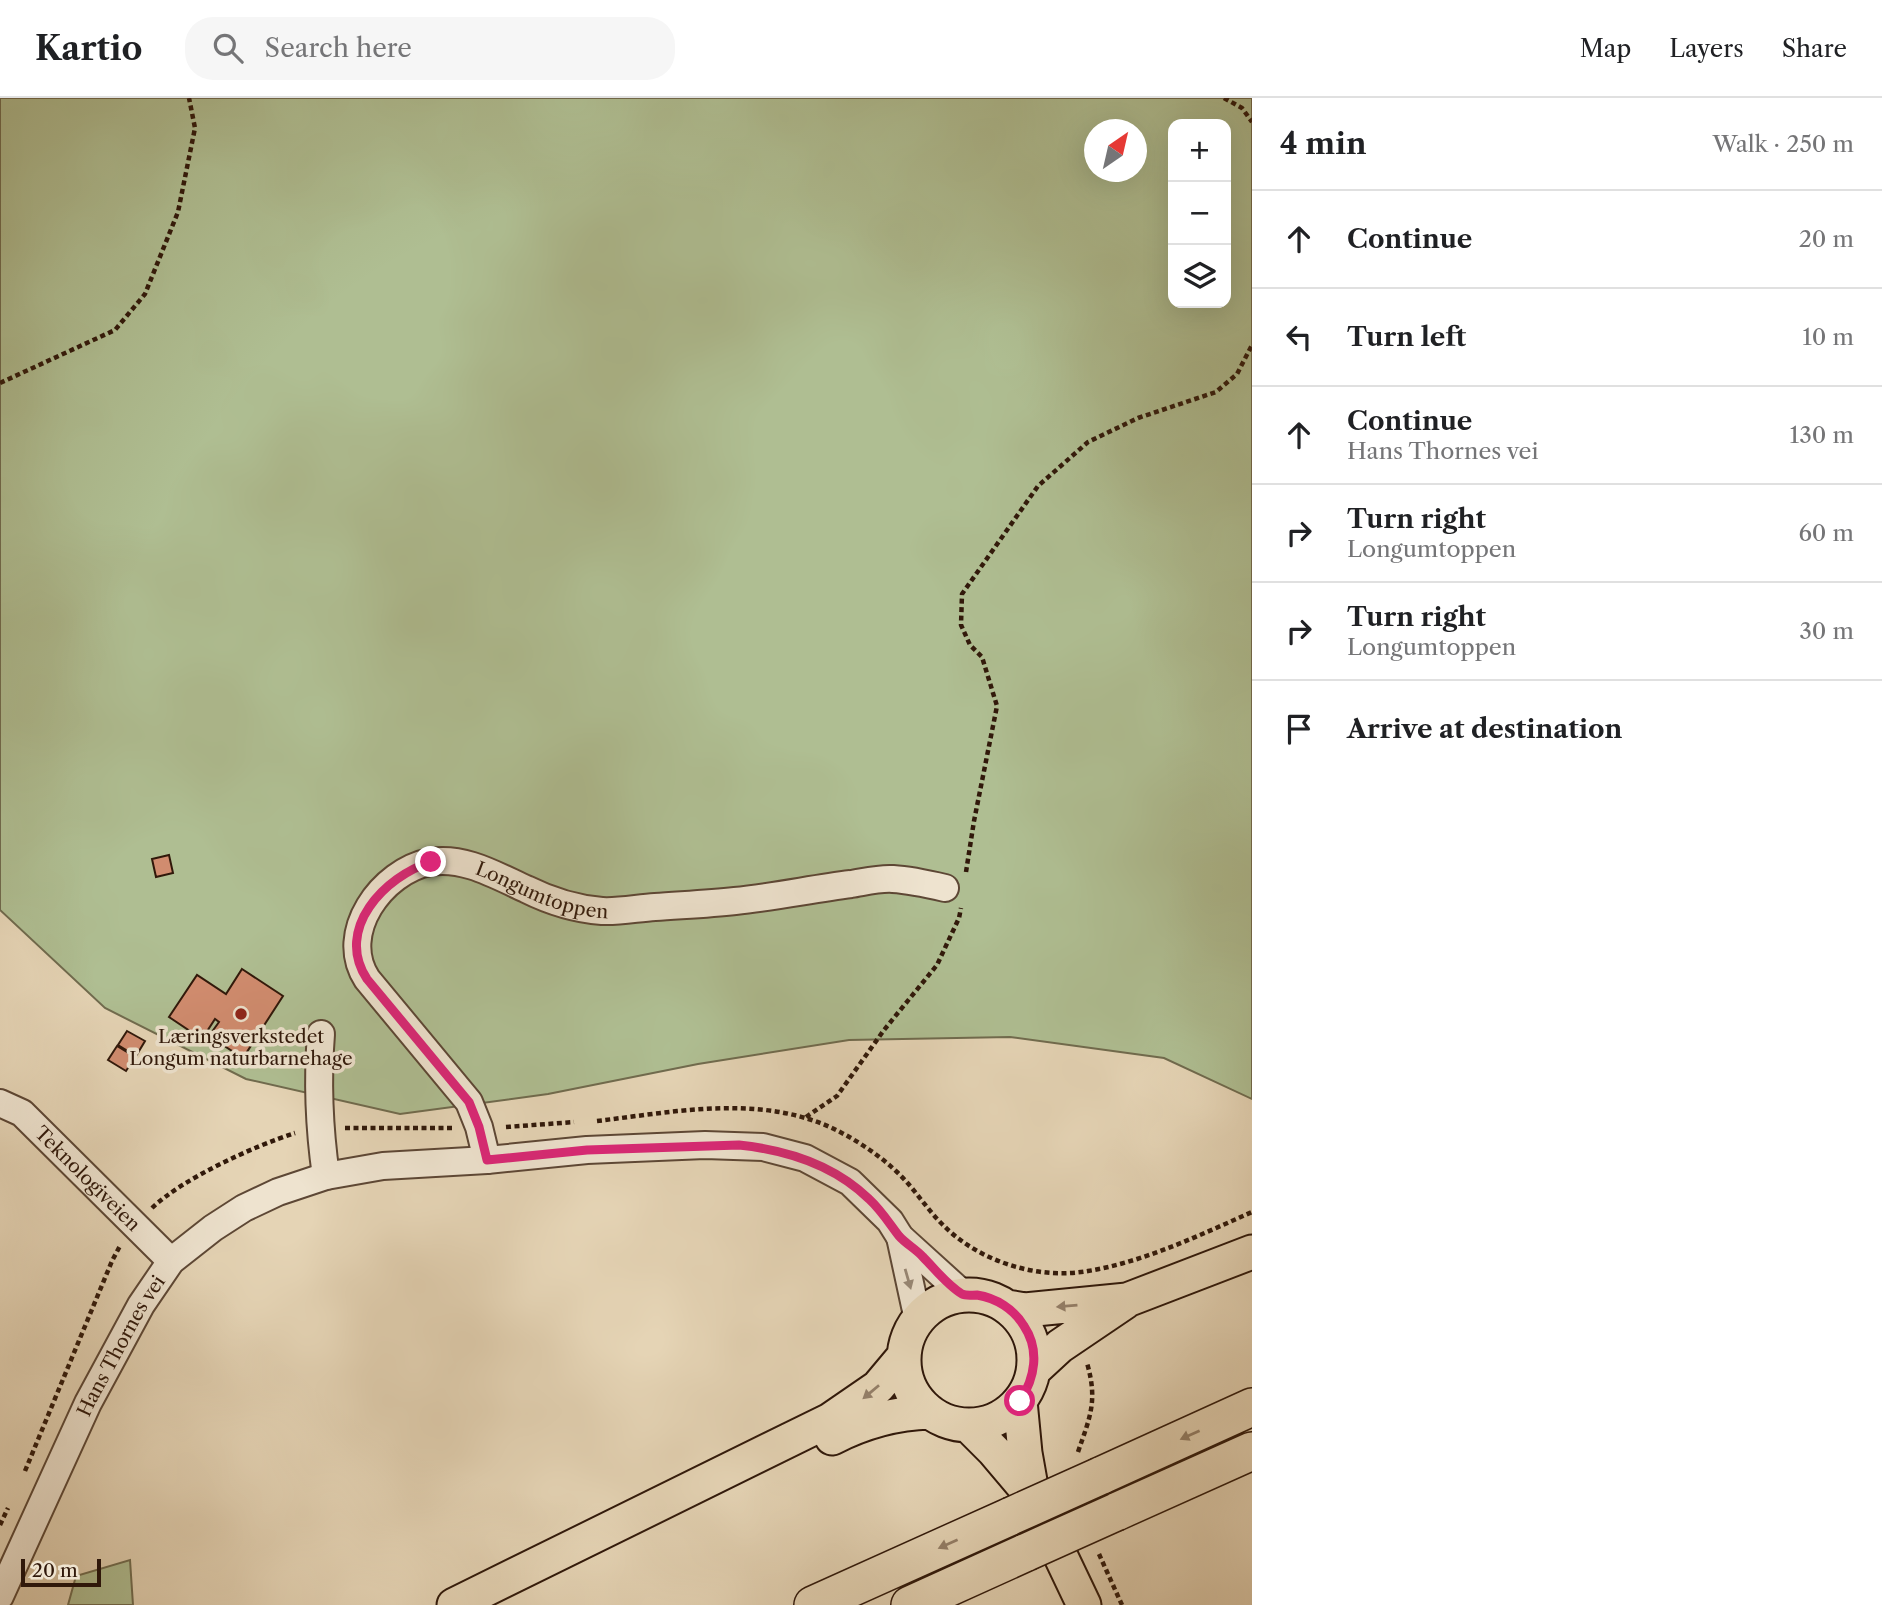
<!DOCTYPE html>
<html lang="en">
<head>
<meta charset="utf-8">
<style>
  body { margin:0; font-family:"Libre Caslon Text",serif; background:#f6f6f6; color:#202124 }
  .controls { position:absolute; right:21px; top:21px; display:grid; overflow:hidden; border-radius:14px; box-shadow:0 7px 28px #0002 }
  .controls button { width:63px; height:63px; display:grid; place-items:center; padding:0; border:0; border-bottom:2px solid #e0e0e0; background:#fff; color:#202124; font:35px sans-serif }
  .compass { position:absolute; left:1084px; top:21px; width:63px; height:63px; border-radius:50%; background:#fff; box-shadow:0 7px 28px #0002; rotate:34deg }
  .scale { position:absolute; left:21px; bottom:18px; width:80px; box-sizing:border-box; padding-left:7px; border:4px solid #30180a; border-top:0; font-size:19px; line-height:24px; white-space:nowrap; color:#30180a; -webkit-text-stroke:5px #eee3cf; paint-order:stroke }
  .stop { position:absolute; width:21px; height:21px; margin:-16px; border:5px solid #db2777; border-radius:50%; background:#fff }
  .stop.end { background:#db2777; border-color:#fff; box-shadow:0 2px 7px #0008 }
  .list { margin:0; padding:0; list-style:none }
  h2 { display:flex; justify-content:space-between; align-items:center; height:91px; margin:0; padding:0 28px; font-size:30px }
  h2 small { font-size:23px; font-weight:400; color:#757577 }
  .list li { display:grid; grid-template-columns:46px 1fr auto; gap:21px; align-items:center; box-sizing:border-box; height:98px; padding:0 28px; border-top:2px solid #e0e0e0 }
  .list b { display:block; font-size:26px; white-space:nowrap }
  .list p { margin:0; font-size:23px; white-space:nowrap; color:#757577 }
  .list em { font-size:23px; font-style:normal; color:#757577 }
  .icon { flex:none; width:38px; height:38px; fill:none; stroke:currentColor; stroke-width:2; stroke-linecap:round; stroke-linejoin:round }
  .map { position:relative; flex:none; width:1252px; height:1507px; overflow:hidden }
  header { display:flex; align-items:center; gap:42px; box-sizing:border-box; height:98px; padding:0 35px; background:#fff; border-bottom:2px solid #e0e0e0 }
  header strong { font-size:33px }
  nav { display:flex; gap:38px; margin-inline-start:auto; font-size:24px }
  .search { width:490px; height:63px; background:#f6f6f6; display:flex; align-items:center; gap:18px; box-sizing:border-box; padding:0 24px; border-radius:28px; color:#757577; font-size:26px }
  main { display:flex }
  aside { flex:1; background:#fff }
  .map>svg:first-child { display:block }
</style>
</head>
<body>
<header>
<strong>Kartio</strong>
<div class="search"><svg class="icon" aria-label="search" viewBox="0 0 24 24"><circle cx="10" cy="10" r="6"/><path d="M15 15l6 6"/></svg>Search here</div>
<nav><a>Map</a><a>Layers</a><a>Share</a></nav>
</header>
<main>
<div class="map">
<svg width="1252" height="1507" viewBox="0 0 1252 1507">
  <rect width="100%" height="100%" fill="#e5d4b5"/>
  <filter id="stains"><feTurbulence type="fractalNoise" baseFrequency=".00286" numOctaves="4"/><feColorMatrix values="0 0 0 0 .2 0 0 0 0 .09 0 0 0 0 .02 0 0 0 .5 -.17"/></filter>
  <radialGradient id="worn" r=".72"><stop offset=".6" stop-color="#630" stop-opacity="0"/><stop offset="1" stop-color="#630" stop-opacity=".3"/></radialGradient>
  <path fill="#afbe92" stroke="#706b4e" stroke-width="2" fill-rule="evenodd" d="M0 0H1252V1001L1164 960 1010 939 849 942 698 966 548 996 400 1016 246 981 105 910 0 812ZM1173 26H1226V205H1173ZM1094 32H1136V74H1094Z
    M130 1462 133 1507H68L76 1478Z"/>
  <path fill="#d18c6f" stroke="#30180a" stroke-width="2" d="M169 757 173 775 156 779 152 761Z
    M242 871 283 898 243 960 209 938 219 924 215 921 202 941 169 919 197 877 226 896Z
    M127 933 145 943 136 958 118 947Z
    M117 948 135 959 126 973 108 962Z"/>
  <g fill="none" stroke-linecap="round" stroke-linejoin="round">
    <g stroke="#5d4735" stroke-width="30">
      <g id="minor">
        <path d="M321 936C317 986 319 1029 326 1078"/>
        <path id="s1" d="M0 1005 22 1015 171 1163"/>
        <path id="s2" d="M487 1062 479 1029 469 1004 367 881C337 835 382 773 430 764 464 758 497 778 526 791 550 803 576 811 602 813 619 814 638 810 655 809 682 807 709 806 735 803 774 799 812 791 851 786 864 784 879 780 893 781 911 782 928 786 945 790"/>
        <path d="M900 1139 918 1222"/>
        <path id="s3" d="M0 1498 88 1305 141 1207 171 1163 213 1130 244 1110 278 1094 326 1078 383 1068 487 1062 587 1052 705 1047 763 1049 805 1060 850 1084 890 1123 900 1139 964 1197"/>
      </g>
    </g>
    <g stroke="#30180a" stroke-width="37">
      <path id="major" d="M904 1262a65 65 0 1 1 130 0a65 65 0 1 1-130 0Z
        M1007 1209 1025 1212 1127 1202 1252 1154
        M1034 1272 1060 1248 1125 1204
        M1020 1303 1025 1355 1033 1400 1084 1507
        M968 1327 994 1353 1032 1398
        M832 1340C863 1324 894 1315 930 1314
        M454 1507 830 1322 878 1289 904 1258"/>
    </g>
    <g stroke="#30180a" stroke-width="40">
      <path id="highway" d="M1100 1378 1252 1309
        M1116 1414 1252 1353
        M813 1507 1011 1418
        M910 1507 1027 1454"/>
    </g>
    <path stroke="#30180a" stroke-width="4.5" stroke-dasharray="5 3.5" stroke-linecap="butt" d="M1224 0 1242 10 1252 24
      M0 285 115 232 145 196 178 114 195 30 189 0
      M966 774 974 723 997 608 982 559 970 547 961 527 962 496 1038 388 1088 344 1138 320 1216 294 1237 276 1252 247
      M806 1019 837 998 884 932 937 867 959 820 961 810
      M597 1023C674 1014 758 996 832 1030 855 1041 878 1056 897 1074 914 1090 926 1110 942 1126 978 1163 1036 1182 1088 1173 1144 1164 1200 1137 1252 1114
      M506 1029 574 1024
      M345 1030H452
      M152 1110C182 1081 254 1048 295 1035
      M1078 1354C1090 1319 1098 1303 1087 1265
      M25 1373 112 1163 121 1146
      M0 1427 8 1410
      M1099 1456 1122 1507"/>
    <use href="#minor" stroke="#eee3cf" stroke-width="26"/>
    <use href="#major" stroke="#e5d4b5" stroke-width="33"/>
    <use href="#highway" stroke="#e5d4b5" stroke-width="37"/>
    <g stroke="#30180a" stroke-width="40" stroke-linecap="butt">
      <path id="highway-bridge" d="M1011 1418 1100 1378
        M1027 1454 1116 1414"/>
    </g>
    <use href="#highway-bridge" stroke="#e5d4b5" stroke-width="37"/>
  </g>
  <defs><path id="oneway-solid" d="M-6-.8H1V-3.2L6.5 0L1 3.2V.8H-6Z" transform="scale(1.75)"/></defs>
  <use fill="#988876" href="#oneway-solid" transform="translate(908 1181) rotate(74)"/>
  <g fill="#947f68">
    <use href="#oneway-solid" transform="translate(1067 1208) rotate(175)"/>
    <use href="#oneway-solid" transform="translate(871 1294) rotate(140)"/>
    <use href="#oneway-solid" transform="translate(1190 1337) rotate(156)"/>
    <use href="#oneway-solid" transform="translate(948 1446) rotate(156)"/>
  </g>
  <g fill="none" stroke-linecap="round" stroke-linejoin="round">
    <path stroke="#db2777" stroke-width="9" d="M431 764C385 778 334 831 367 881L469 1004 479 1029 487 1062 587 1052 739 1047C787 1052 834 1067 869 1101 881 1112 889 1125 899 1138 906 1146 916 1151 923 1159 935 1171 947 1187 962 1196 966 1198 971 1197 977 1197 996 1200 1014 1211 1024 1228 1040 1252 1035 1280 1020 1303"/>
  </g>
  <circle fill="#8f2418" stroke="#eee3cf" stroke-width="2.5" cx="241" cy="916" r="7"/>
  <g text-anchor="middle" stroke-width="7" stroke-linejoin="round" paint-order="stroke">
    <g font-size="19" fill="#30180a" stroke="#eee3cf">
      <text dy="7" stroke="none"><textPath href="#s2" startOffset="492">Longumtoppen</textPath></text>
      <text dy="7" stroke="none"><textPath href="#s1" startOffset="117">Teknologiveien</textPath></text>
      <text dy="7" stroke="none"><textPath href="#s3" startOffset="278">Hans Thornes vei</textPath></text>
    </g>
    <g font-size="19" fill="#30180a" stroke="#eee3cf">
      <text x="241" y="945">Læringsverkstedet<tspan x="241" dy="22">Longum naturbarnehage</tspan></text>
    </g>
  </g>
  <rect width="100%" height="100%" filter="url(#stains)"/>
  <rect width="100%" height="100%" fill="url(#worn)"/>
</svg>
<div class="controls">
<button>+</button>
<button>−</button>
<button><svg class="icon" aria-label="layers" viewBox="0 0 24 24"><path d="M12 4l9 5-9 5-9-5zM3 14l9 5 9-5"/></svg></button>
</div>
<svg class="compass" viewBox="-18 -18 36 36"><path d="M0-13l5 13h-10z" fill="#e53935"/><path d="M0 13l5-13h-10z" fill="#757577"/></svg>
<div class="scale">20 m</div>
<div class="stop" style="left:1020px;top:1303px"></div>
<div class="stop end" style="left:431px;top:764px"></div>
</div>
<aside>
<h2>4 min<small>Walk · 250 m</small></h2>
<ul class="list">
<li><svg class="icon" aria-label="ahead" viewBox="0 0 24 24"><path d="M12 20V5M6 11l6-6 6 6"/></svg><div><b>Continue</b></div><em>20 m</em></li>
<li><svg class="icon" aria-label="left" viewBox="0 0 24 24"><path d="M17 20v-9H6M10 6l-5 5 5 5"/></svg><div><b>Turn left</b></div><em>10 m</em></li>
<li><svg class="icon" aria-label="ahead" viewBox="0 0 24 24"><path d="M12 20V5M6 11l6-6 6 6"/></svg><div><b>Continue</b><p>Hans Thornes vei</p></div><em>130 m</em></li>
<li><svg class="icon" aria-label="right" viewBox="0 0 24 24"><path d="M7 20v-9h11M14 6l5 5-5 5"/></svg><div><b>Turn right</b><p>Longumtoppen</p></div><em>60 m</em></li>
<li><svg class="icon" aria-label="right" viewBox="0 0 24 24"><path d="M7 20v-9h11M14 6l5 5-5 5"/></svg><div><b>Turn right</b><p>Longumtoppen</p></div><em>30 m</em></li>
<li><svg class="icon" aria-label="arrive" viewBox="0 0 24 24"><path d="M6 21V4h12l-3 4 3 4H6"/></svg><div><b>Arrive at destination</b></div></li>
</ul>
</aside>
</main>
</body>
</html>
